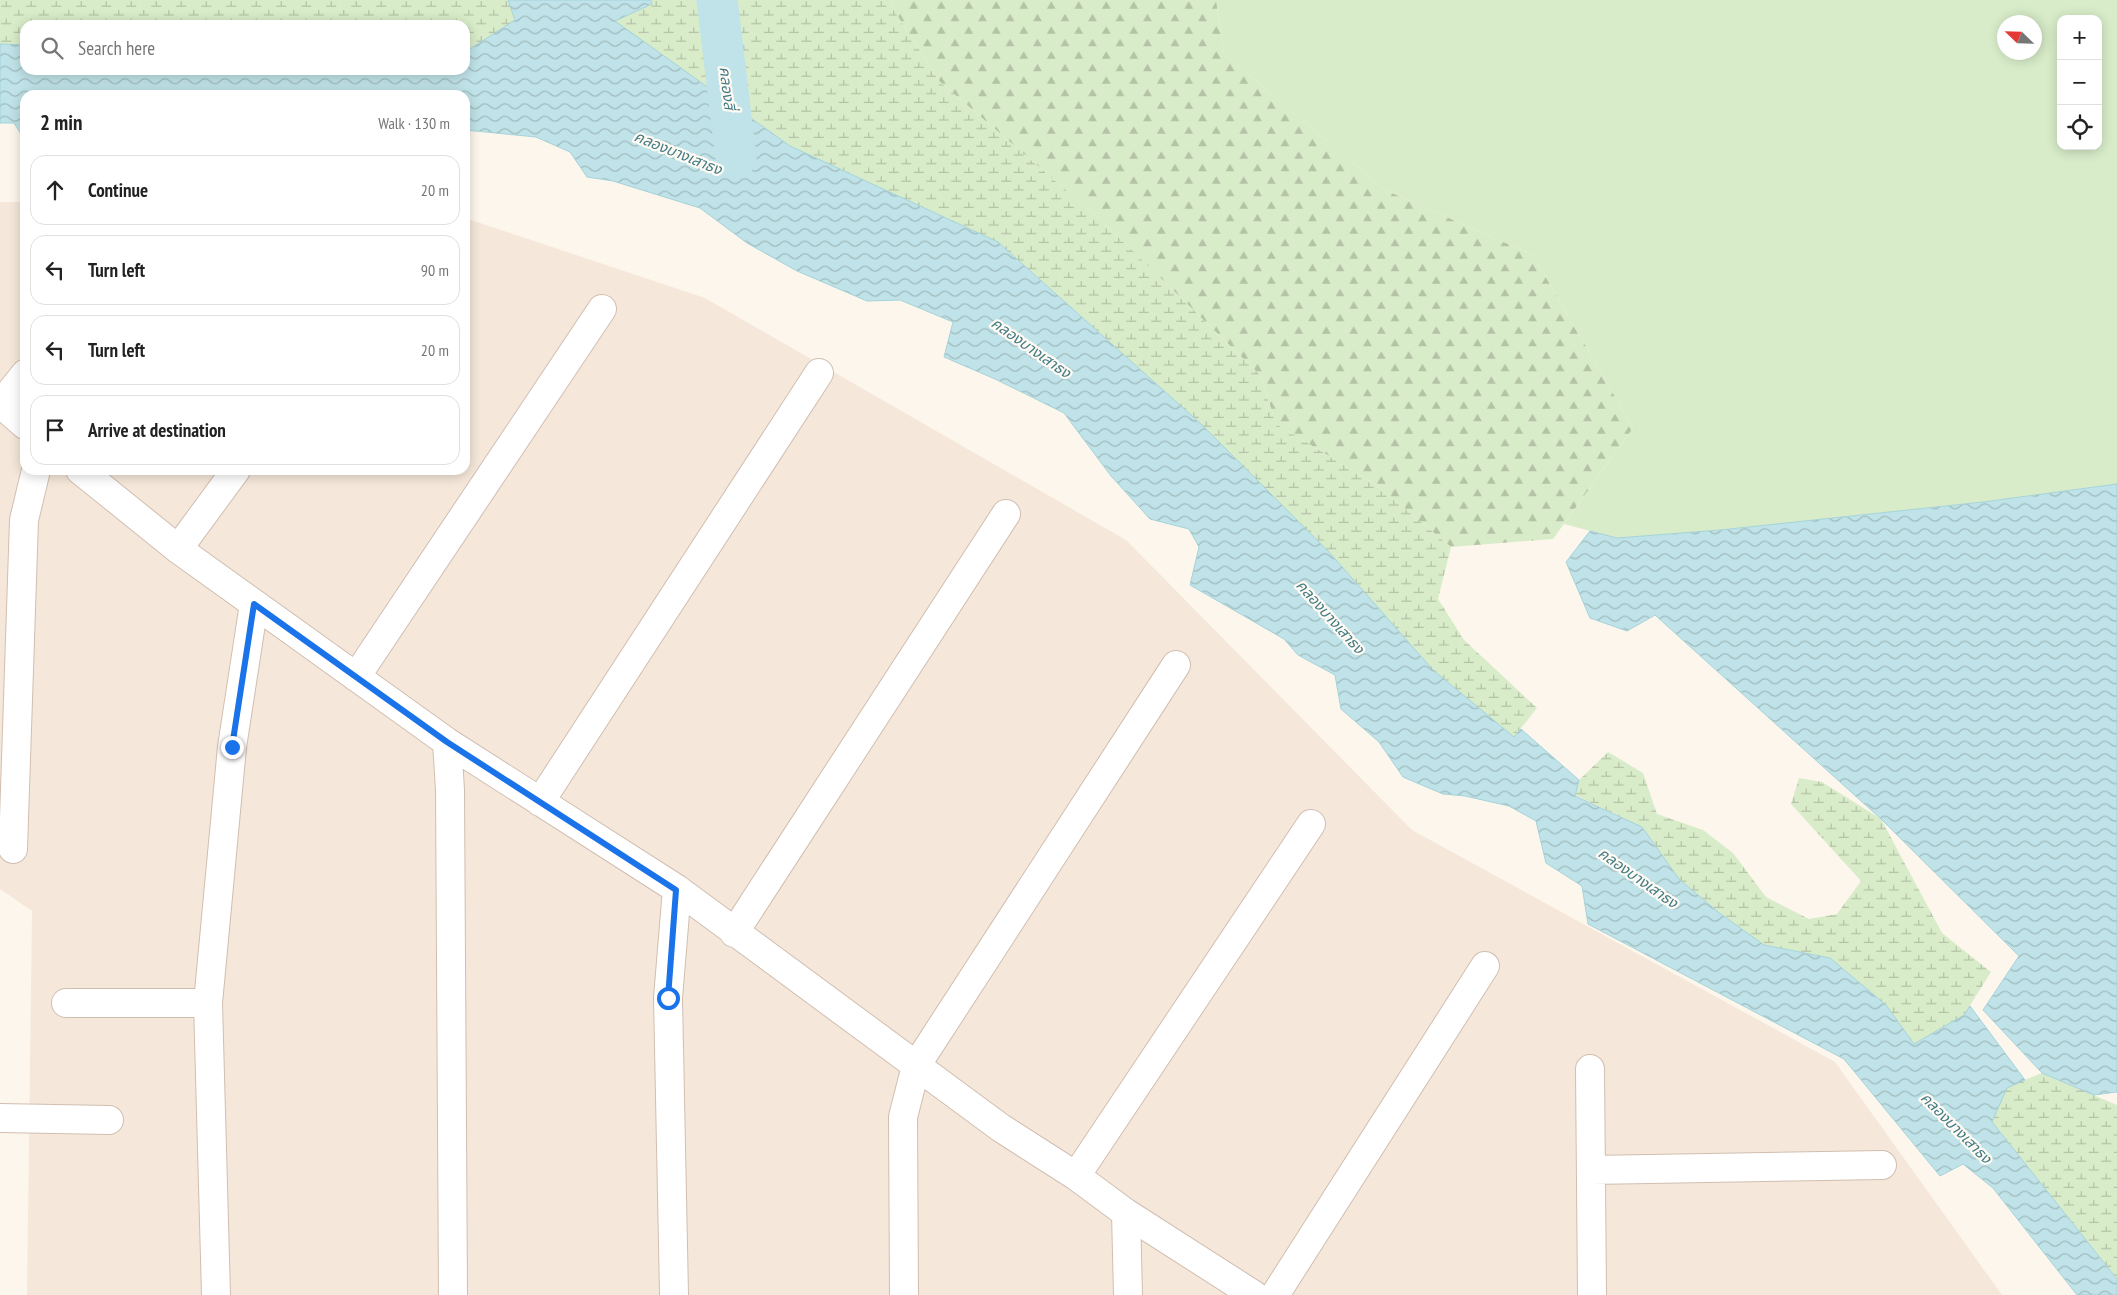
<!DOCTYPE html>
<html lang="en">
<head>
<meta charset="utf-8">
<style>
  body { margin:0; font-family:"PT Sans Narrow","Noto Sans Thai",sans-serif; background:#f2f2f2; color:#222 }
  .controls { position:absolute; right:15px; top:15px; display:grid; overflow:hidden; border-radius:10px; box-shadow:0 2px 12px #0003 }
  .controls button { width:45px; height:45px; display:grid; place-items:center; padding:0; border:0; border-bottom:1px solid #e0e0e0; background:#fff; color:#222; font:25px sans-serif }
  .compass { position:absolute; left:1997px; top:15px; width:45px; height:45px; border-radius:50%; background:#fff; box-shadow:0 2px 12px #0003; rotate:293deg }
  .stop { position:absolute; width:15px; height:15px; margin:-11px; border:4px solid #1a73e8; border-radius:50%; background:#fff }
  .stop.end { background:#1a73e8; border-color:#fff; box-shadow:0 1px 5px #0008 }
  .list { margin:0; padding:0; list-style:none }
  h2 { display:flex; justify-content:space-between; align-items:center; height:65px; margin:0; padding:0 20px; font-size:21px }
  h2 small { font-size:16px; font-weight:400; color:#767676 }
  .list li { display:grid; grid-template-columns:32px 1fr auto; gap:15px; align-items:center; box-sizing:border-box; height:70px; margin:0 10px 10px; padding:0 10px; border:1px solid #e0e0e0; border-radius:15px }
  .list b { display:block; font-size:19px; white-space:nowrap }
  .list em { font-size:16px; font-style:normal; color:#767676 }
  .icon { flex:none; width:28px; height:28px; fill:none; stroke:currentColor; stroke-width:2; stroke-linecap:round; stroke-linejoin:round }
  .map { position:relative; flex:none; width:2117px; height:1295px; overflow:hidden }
  .search { position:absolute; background:#fff; box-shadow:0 2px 12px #0003; left:20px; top:20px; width:450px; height:55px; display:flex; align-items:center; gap:12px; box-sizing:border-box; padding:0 18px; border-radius:15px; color:#767676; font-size:19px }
  .panel { position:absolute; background:#fff; box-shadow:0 2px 12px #0003; left:20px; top:90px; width:450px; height:385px; border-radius:15px }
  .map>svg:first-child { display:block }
</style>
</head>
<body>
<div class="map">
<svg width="2117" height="1295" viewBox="0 0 2117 1295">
  <defs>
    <pattern id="forest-firs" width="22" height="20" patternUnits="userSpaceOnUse" patternTransform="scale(1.25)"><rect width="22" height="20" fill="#d8ecc9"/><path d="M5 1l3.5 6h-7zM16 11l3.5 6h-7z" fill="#b4c2a5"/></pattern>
    <pattern id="wetland-marsh" width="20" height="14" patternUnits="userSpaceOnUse" patternTransform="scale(1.25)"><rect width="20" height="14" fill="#d8ecc9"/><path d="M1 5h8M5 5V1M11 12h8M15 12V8" fill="none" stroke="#b4c2a5"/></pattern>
    <pattern id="water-waves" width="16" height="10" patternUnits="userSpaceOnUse" patternTransform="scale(1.25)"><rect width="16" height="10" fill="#bfe3e8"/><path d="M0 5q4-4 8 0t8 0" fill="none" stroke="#a0bbbe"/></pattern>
  </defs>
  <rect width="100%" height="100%" fill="#fdf6ec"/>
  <path fill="#f5e8da" d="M0 202H25V470H465V218L705 298 1126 540 1412 830 1835 1062 2002 1295H27L32 911 0 889Z"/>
  <path fill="#d8ecc9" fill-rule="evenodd" d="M1216 0H2117V484L1983 502 1720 530 1617 538 1564 524 1633 428 1533 255 1385 190 1224 54ZM2061 19H2098V146H2061ZM2004 22H2034V52H2004Z"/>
  <path fill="url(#forest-firs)" d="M891 0H1216L1224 54 1385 190 1533 255 1633 428 1553 539 1451 547 1375 484 1276 424 1260 375 1104 223 939 81 893 9Z"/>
  <path fill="url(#wetland-marsh)" d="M0 0H508L515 20 465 52V25H25V45L0 44Z
    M651 0H891L893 9 939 81 1104 223 1260 375 1276 424 1375 484 1451 547 1438 599 1464 640 1537 708 1514 737 1433 670 1329 552 1201 424 998 242 790 146 614 21 652 4Z
    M1608 752 1643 773 1657 814 1703 830 1733 853 1766 897 1809 919 1837 914 1861 881 1791 804 1799 778 1822 782 1881 819 1942 933 1991 972 1964 1015 1914 1044 1886 1005 1830 958 1764 945 1718 912 1679 879 1642 827 1575 795 1579 780Z
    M2042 1073 2117 1105V1279L1992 1122 2007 1087Z"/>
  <path fill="url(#water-waves)" stroke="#a5d3da" d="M508 0H651L652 4 615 21 790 146 998 242 1201 424 1329 552 1433 670 1514 737 1521 729 1579 780 1575 796 1642 827 1679 879 1718 912 1764 945 1830 958 1886 1005 1914 1044 1964 1015 1970 1006 2025 1080 2007 1088 1992 1122 2117 1279V1295H2077L1993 1188 1963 1164 1940 1176 1844 1059 1588 924 1582 886 1546 863 1536 821 1509 806 1465 796 1443 794 1403 777 1379 742 1341 709 1335 675 1298 655 1284 639 1190 585 1199 547 1189 529 1150 519 1111 476 1064 413 995 379 944 357 953 322 900 300 867 301 797 271 747 243 700 208 613 181 587 177 570 152 536 137 465 130V95H25V140L14 123H0V44L25 45V70H465V52L515 20Z
    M2117 484V1092L2094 1095 2042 1073 1983 1010 2019 956 1881 819 1655 615 1627 631 1590 618 1566 562 1590 531 1617 538 1720 530 1983 502Z"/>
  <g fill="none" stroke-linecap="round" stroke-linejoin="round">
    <path stroke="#bfe3e8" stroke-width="41" d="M717 0 736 158"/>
    <g stroke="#d1beb0" stroke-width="30">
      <path id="minor" d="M0 403 25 425
        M1 404 25 374
        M80 470 178 549 447 742 677 889 1001 1128 1076 1176 1126 1213 1254 1295
        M178 549 236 470
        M356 677 602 309
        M447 742 450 790 453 1295
        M540 802 819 373
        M13 849 24 520 36 470
        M734 933 1006 514
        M66 1003H208
        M1590 1069 1592 1295
        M0 1118 109 1120
        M1591 1170 1882 1165
        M1076 1176 1311 824
        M1126 1213 1128 1295
        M216 1295 208 1003 232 747 254 604
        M674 1295 668 998 677 889
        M904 1295 903 1117 916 1066 1176 665
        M1275 1295 1485 966"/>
    </g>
    <use href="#minor" stroke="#fff" stroke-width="28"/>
  </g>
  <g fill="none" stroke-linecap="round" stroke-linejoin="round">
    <path stroke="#1a73e8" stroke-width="6" d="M232 747 254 604 447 742 676 890 668 998"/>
  </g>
  <g text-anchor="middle" stroke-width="4.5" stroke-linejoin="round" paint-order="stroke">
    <g font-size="15" font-style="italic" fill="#437c86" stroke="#fffaf3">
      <text transform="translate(727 88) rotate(83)" y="5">คลองสี่</text>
      <text transform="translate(678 153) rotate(22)" y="5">คลองบางเสาธง</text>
      <text transform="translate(1031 348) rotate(35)" y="5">คลองบางเสาธง</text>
      <text transform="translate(1330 617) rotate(48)" y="5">คลองบางเสาธง</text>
      <text transform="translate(1638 878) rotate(35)" y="5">คลองบางเสาธง</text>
      <text transform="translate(1956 1128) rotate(45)" y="5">คลองบางเสาธง</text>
    </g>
  </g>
</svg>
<div class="controls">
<button>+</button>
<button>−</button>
<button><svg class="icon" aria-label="locate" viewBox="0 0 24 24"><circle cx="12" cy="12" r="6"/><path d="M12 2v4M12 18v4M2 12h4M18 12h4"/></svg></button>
</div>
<svg class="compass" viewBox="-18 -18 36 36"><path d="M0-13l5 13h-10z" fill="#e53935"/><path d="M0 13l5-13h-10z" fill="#767676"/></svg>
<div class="stop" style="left:668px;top:998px"></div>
<div class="stop end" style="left:232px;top:747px"></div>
<div class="search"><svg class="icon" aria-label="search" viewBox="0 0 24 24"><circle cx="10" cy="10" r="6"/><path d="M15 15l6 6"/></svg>Search here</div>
<section class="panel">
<h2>2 min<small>Walk · 130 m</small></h2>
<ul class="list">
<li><svg class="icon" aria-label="ahead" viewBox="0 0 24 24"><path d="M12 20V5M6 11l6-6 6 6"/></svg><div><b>Continue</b></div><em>20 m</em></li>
<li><svg class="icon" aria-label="left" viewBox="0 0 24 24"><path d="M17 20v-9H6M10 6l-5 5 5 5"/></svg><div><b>Turn left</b></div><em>90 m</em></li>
<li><svg class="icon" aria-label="left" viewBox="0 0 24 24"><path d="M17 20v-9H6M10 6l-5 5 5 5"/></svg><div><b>Turn left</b></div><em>20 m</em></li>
<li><svg class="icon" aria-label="arrive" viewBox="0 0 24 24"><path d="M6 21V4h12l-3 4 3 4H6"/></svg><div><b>Arrive at destination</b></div></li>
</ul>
</section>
</div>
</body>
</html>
